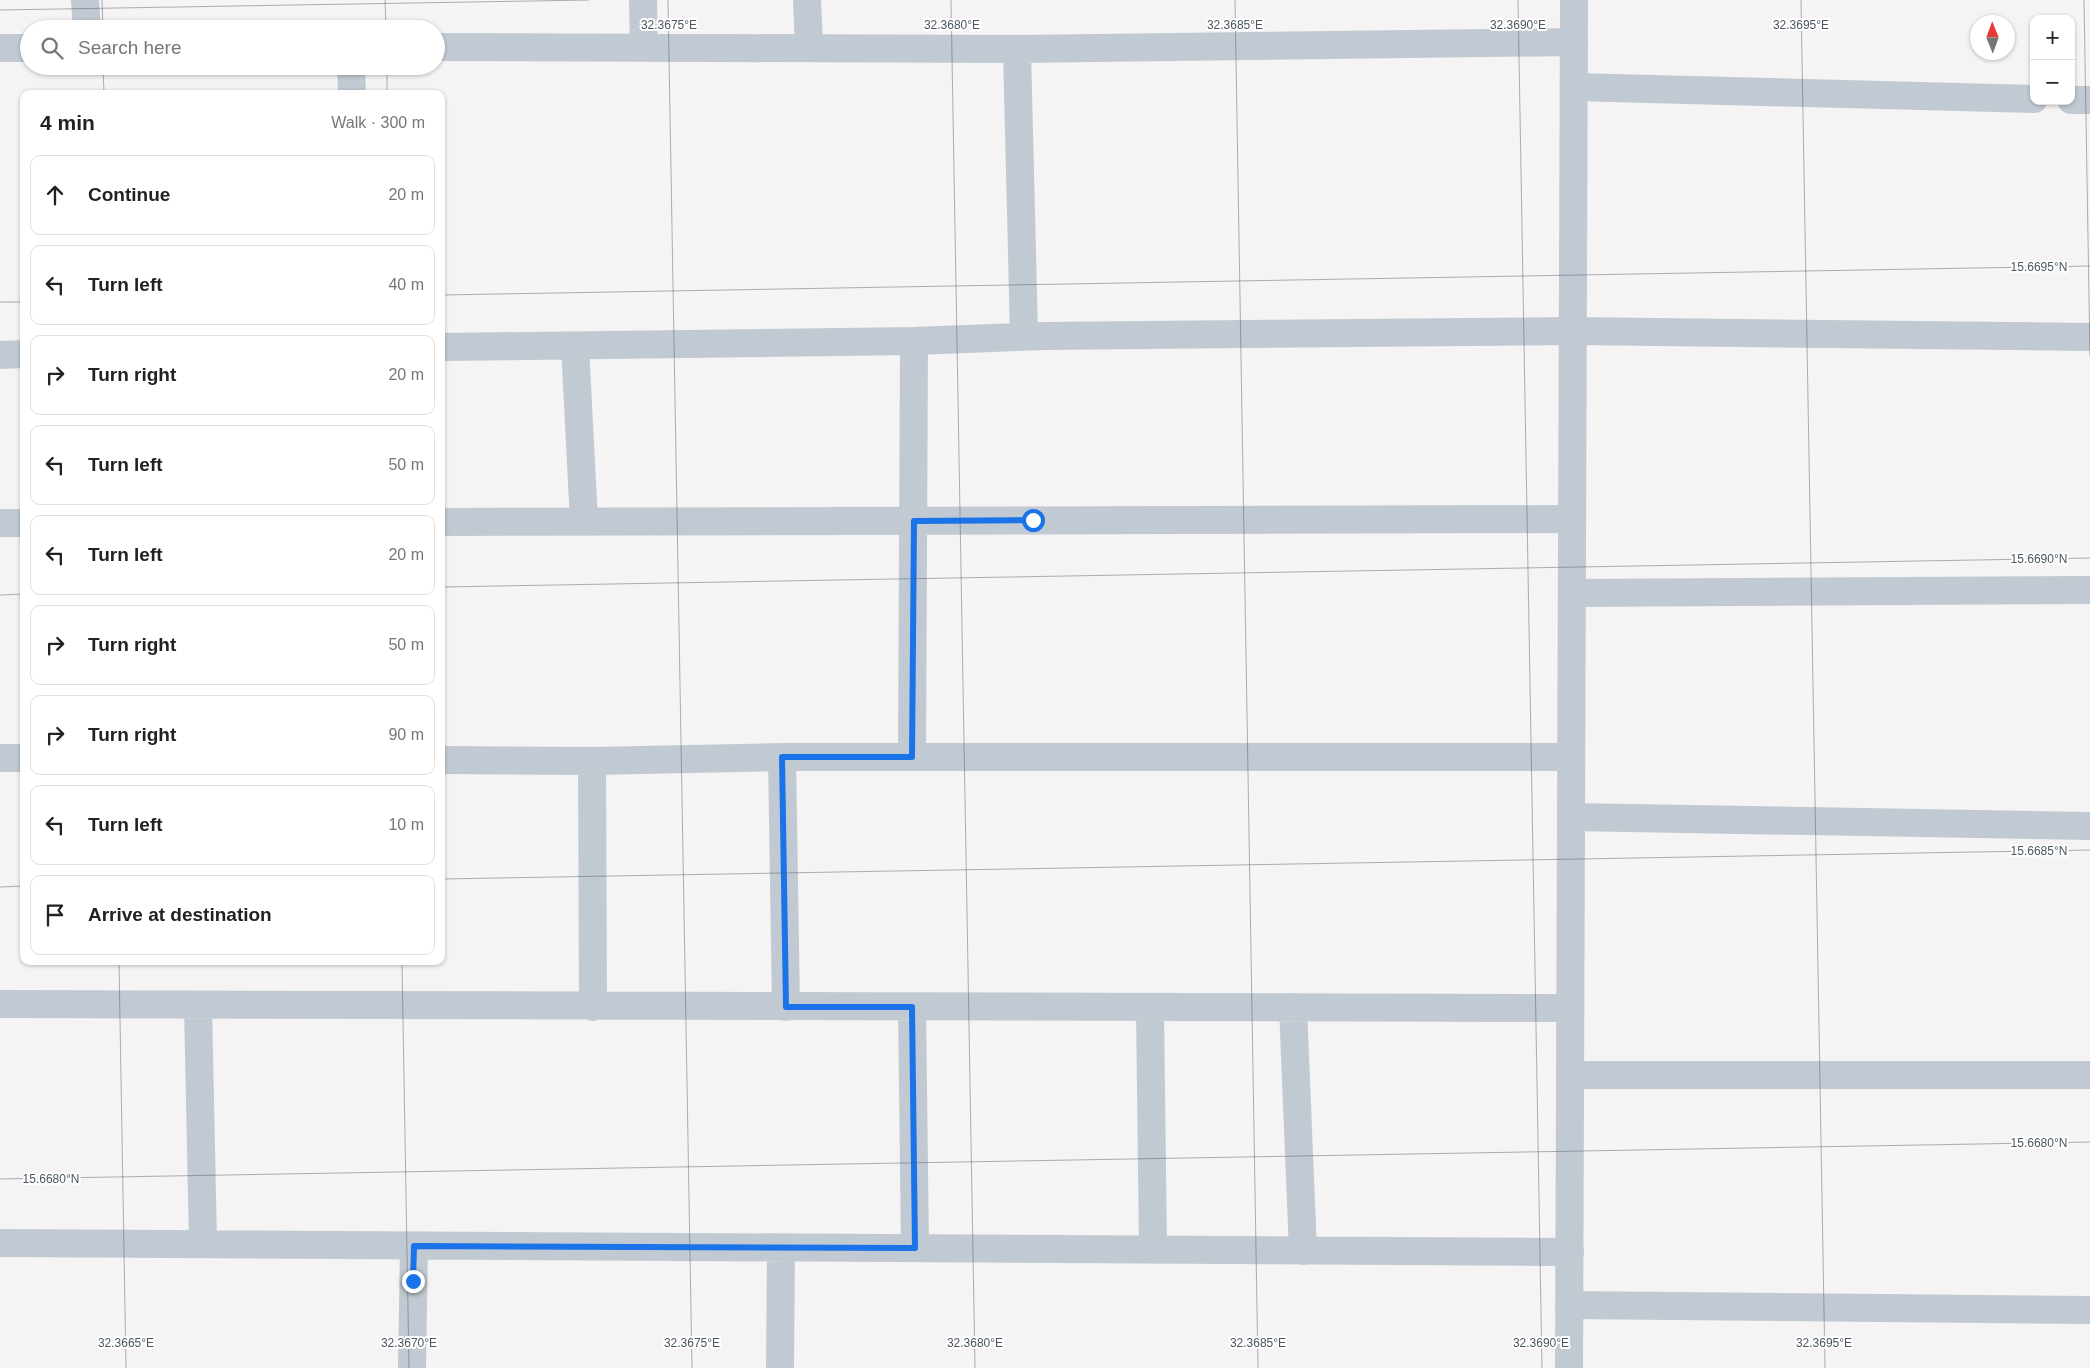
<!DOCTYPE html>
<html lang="en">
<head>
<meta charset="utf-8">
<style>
  body { margin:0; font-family:Arial,sans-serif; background:#f2f2f2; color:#222 }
  .controls { position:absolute; right:15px; top:15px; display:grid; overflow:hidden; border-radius:10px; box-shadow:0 1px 4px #0004 }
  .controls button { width:45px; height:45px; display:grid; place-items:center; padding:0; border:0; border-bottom:1px solid #e0e0e0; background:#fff; color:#222; font:25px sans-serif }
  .compass { position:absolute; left:1970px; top:15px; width:45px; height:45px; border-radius:50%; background:#fff; box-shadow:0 1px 4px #0004; rotate:359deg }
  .stop { position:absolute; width:15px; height:15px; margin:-11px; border:4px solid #1a73e8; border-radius:50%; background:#fff }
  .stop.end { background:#1a73e8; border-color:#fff; box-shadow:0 1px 5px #0008 }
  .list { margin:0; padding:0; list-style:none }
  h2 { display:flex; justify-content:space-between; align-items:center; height:65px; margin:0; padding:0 20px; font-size:21px }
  h2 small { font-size:16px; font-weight:400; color:#767676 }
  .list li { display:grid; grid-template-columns:32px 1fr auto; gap:15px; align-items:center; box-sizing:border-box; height:80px; margin:0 10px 10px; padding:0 10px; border:1px solid #e0e0e0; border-radius:10px }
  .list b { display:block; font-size:19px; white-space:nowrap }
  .list em { font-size:16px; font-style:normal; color:#767676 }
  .icon { flex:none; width:28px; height:28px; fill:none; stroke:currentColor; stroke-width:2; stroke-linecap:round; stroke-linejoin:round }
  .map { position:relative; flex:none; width:2090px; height:1368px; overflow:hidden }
  .search { position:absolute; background:#fff; box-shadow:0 1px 4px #0004; left:20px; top:20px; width:425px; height:55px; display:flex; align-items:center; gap:12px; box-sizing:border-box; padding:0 18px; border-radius:28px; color:#767676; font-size:19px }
  .panel { position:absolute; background:#fff; box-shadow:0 1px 4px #0004; left:20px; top:90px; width:425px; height:875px; border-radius:10px }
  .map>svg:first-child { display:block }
</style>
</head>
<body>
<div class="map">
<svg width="2090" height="1368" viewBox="0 0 2090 1368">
  <rect width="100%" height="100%" fill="#f5f3f3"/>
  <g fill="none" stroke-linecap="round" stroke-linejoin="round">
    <path stroke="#c1cad2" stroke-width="28" d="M85 0 87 29
      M643 0 644 48
      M807 0 809 46
      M436 47 1017 49 1574 42
      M0 48H29
      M1017 49 1024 336
      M351 66 352 94
      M1574 87 2034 99
      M2071 100H2090
      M575 346 584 521
      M441 347 914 341 1044 336 1573 331 2090 337
      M0 355 24 354
      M441 522 1572 519
      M0 523H24
      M1572 593 2090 590
      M782 757 786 1007
      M912 757 914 341
      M0 758H24
      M441 760 592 761 782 757H1571
      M592 761 593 1007
      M1571 817 2090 826
      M0 1004 1570 1008
      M198 1005 203 1244
      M912 1007 915 1248
      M1293 1007 1303 1251
      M1150 1008 1153 1250
      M1570 1075H2090
      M0 1243 1570 1252
      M1569 1305 2090 1310
      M412 1368 414 1247
      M780 1368 781 1248"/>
    <path stroke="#c1cad2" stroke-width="28" d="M1569 1368 1574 0"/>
  </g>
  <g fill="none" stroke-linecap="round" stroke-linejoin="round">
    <path stroke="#1a73e8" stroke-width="6" d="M413 1281 414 1246 915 1248 912 1007H786L782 757H912L914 521 1033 520"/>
  </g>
  <path fill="none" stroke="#4a5661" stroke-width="1" stroke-opacity="0.45" d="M102 0 103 29M385 0 386 29M668 0 692 1368M951 0 975 1368M1235 0 1258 1368M1518 0 1542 1368M1801 0 1825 1368M2084 0 2090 356M0 10 589 0M103 66 104 94M387 66V94M441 295 2090 266M0 302H24M441 587 2090 558M0 595 24 594M441 879 2090 850M0 887 24 886M119 961 126 1368M402 961 409 1368M0 1179 2090 1142"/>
  <g font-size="12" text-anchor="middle" fill="#4a5661" stroke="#fff" stroke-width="4" stroke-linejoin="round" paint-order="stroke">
    <text x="669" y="29">32.3675°E</text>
    <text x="952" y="29">32.3680°E</text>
    <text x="1235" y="29">32.3685°E</text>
    <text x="1518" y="29">32.3690°E</text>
    <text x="1801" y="29">32.3695°E</text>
    <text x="2039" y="271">15.6695°N</text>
    <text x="2039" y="563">15.6690°N</text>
    <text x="2039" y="855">15.6685°N</text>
    <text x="2039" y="1147">15.6680°N</text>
    <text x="51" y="1183">15.6680°N</text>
    <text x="126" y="1347">32.3665°E</text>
    <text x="409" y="1347">32.3670°E</text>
    <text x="692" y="1347">32.3675°E</text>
    <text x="975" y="1347">32.3680°E</text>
    <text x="1258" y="1347">32.3685°E</text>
    <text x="1541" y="1347">32.3690°E</text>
    <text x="1824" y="1347">32.3695°E</text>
  </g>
</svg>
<div class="controls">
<button>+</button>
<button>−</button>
</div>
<svg class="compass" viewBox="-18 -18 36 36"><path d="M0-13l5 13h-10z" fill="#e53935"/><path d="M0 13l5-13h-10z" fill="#767676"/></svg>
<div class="stop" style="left:1033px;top:520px"></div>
<div class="stop end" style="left:413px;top:1281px"></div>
<div class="search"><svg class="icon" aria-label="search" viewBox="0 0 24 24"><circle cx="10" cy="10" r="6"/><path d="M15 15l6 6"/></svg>Search here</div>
<section class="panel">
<h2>4 min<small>Walk · 300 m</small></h2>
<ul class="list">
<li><svg class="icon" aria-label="ahead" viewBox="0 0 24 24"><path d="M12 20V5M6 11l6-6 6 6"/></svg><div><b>Continue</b></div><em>20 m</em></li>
<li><svg class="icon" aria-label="left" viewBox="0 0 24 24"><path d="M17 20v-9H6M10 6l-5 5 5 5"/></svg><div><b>Turn left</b></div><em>40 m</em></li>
<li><svg class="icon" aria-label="right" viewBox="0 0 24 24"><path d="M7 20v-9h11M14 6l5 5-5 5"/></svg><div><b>Turn right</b></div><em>20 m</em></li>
<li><svg class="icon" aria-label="left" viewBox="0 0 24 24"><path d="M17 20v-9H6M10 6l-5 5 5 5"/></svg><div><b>Turn left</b></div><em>50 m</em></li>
<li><svg class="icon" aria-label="left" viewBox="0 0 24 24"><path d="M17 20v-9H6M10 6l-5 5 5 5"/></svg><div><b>Turn left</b></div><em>20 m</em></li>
<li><svg class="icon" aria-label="right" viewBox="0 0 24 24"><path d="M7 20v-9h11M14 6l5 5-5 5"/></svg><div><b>Turn right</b></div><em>50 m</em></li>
<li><svg class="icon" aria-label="right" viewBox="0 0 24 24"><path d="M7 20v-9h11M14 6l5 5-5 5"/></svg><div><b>Turn right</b></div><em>90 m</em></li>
<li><svg class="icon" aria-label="left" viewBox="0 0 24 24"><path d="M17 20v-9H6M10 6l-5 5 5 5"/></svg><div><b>Turn left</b></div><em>10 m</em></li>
<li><svg class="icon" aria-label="arrive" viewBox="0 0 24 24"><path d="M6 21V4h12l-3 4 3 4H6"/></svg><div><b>Arrive at destination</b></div></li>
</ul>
</section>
</div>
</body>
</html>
